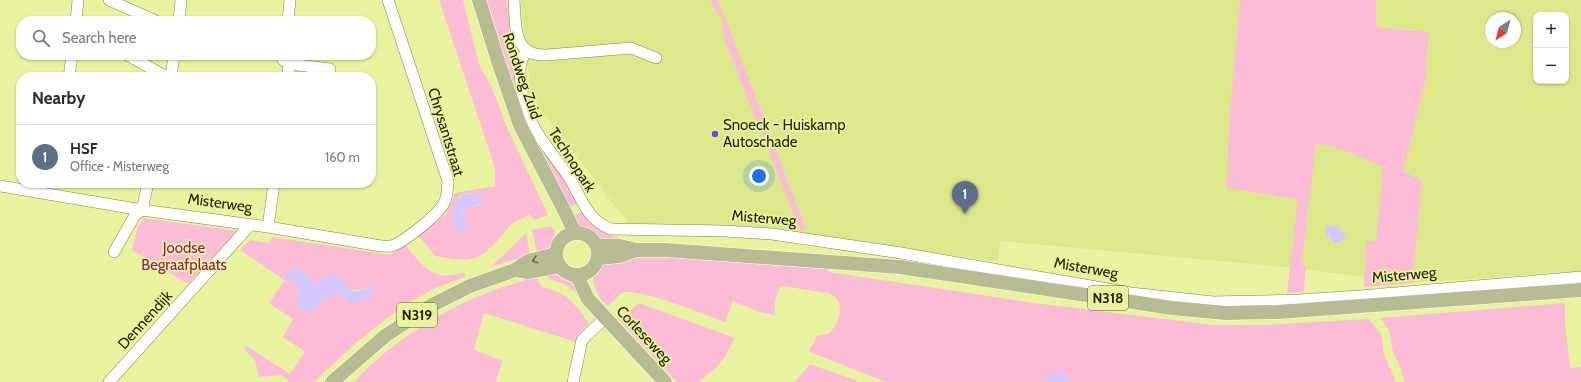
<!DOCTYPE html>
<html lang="en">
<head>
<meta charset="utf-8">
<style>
  body { margin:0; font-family:Cabin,sans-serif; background:#f7f7f7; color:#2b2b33 }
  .controls { position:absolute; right:12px; top:12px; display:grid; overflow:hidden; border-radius:8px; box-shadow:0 1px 3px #0004 }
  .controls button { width:36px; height:36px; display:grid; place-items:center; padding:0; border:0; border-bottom:1px solid #e1e1e2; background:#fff; color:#2b2b33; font:20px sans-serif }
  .compass { position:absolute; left:1485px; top:12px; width:36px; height:36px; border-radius:50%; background:#fff; box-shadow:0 1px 3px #0004; rotate:216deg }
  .you { position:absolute; left:759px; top:176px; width:14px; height:14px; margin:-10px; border:3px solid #fff; border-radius:50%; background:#1a73e8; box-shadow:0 0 0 6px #1a73e833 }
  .badge { display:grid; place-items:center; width:26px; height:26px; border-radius:50%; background:#714ac3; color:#fff; font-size:13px; font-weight:700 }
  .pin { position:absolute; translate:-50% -33px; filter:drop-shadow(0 1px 2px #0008) }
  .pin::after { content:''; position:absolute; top:21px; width:14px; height:12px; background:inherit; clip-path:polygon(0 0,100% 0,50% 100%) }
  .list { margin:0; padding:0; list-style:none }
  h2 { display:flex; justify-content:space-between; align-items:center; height:52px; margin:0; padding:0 16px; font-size:17px }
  h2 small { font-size:13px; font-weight:400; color:#7c7c81 }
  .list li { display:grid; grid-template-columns:26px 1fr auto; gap:12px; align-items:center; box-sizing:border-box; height:64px; padding:0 16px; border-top:1px solid #e1e1e2 }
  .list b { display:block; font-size:15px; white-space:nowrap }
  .list p { margin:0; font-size:13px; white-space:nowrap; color:#7c7c81 }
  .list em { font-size:13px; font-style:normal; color:#7c7c81 }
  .icon { flex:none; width:22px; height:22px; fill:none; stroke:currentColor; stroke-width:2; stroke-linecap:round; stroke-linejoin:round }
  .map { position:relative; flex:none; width:1581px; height:382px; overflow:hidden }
  .search { position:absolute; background:#fff; box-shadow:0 1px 3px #0004; left:16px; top:16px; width:360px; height:44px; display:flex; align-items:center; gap:10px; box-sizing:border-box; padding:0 14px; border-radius:16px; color:#7c7c81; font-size:15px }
  .panel { position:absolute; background:#fff; box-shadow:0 1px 3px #0004; left:16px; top:72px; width:360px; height:116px; border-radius:16px }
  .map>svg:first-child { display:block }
</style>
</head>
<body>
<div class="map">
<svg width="1581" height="382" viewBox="0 0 1581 382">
  <rect width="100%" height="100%" fill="#e9f39f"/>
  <path fill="#dde88d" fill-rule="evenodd" d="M521 0H1581V271L1412 283 1285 267 1000 241 998 262 805 233 628 223 531 97ZM1536 15H1566V81H1536ZM1491 18H1515V42H1491Z"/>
  <path fill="#fcbcd5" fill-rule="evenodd" d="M439 0H463L479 64 492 88 507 128 548 215 535 220 529 214C524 219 519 219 513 223 508 227 504 234 499 239 475 265 468 261 435 256L421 239 417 236 446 214 455 193 495 186V168ZM466 193 476 194 481 204 467 208 463 212 466 228 458 197Z
    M487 0H507L517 96Z
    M710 0H717L726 20 806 229 800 230 724 38 722 17 716 12Z
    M1240 0H1376V25L1379 28 1429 32 1425 82 1403 171 1422 181 1412 283 1364 287 1366 241H1376L1383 167 1344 150 1316 143 1302 261 1306 267 1304 292 1287 293 1298 199 1227 188 1229 120Z
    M296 71 322 75 321 77H295Z
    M534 142C551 161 567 181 577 204L569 208Z
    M582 212C592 225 603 235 620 238L606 243 598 240 592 233 582 229 573 216Z
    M144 218 237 231 188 284 132 250 138 226Z
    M551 226 555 231C555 244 549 251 538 256L532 230Z
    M526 233 530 255 490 267 510 249Z
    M272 237 391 255 405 244C413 254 426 273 440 275 448 277 457 274 465 273V277C453 282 440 285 428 292 385 315 349 349 314 382H288L287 379 281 375 259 377 255 360 245 350V345L290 374 305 352 283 337 293 319 269 303 284 281 289 279C297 282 299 287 297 295L312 311C321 300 336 285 347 302L365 288C355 293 344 290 341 279L328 275 320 283 316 284 310 280 306 274 285 276 283 279 240 250 250 240 269 243Z
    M648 257 723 258 826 266 829 272 1034 303 1214 325H1261L1369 319 1381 334 1384 354 1396 382H1072L1067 375 1047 377 1043 382H886L810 352V347L813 344 817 336 830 333C840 320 847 300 828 293L781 286C775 295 774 304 775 315L759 312 733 301 725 322C708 316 637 286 622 293 617 296 614 302 608 305 599 300 594 289 593 278L600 266 609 260Z
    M535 273 542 287C568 293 574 303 589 323L580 333 576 342 484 313 474 350 503 361 495 382H354C397 336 463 296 524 281L525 275Z
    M553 273 571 282 585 304C580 297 574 290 567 286 560 281 550 281 544 274Z
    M639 303 735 338 724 358 716 368 698 382H677L619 320Z
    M1565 303V324L1570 368 1581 367V382H1405L1400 367 1393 352 1389 330 1380 318Z
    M810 364 860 382H795Z"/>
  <path fill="#d2c7fe" d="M466 193 476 194 482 199 481 204 467 208 463 212 466 228 463 231 460 232 455 228C453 212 451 202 466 193Z
    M1328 225 1337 227 1345 233V237L1341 243C1332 244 1326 236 1325 229Z
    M296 269C309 272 306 280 316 283 323 282 326 274 333 274 344 274 344 294 358 291 362 290 367 287 371 286L374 288C371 298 359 301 350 305L339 294C323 294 315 312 305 313L297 303C297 292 301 284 289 279L284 281 283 279 292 271Z
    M1054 373 1067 375 1072 382H1043L1047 377Z"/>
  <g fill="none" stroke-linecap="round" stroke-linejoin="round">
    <g stroke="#818836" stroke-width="12">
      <path id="minor" d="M109 0 156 21
        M514 0C516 25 512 57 547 55L631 48 656 58
        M76 21 78 0
        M179 21 181 0
        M288 21 290 0
        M526 51C518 66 520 69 521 85 526 128 546 143 568 176 582 197 585 219 611 229L724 231 772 234 901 253 1131 293 1213 302 1299 300 1360 296 1581 277
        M127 55 167 77
        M284 55 283 60 289 64 288 77
        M289 64 330 69
        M69 77 72 55
        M171 77 174 55
        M0 186 142 210 268 227 375 245C380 246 386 247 391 246 403 243 439 214 444 203 448 196 447 189 448 181L388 0
        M268 227 274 183
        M114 252 135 215 142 210 148 183
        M109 382 251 224
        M573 382 582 340 605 318"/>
    </g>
    <g stroke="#fff" stroke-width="15">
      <path id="major" d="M479 0 498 61 520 125 563 208 575 233
        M556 254a21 21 0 1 1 42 0a21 21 0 1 1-42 0Z
        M597 246H620L636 250H665L900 267 1172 308 1225 313 1278 312 1581 290
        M598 258 620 256 636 250
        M515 270 529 272 560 266
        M577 276 588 299 665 382
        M332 382 385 336 432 305 470 286 515 270 528 261 556 254"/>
    </g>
    <use href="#minor" stroke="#fff" stroke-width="11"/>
    <use href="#major" stroke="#b8bc92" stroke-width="14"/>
  </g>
  <defs><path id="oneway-chevron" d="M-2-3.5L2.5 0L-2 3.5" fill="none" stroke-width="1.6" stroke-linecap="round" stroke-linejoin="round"/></defs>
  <use stroke="#6b6e49" href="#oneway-chevron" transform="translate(535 260) rotate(165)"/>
  <circle fill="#714ac3" stroke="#e9f39f" stroke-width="1.5" cx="715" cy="134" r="4"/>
  <g text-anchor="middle" stroke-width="3.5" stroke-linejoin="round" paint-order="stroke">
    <g fill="#e9f39f" stroke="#5b6030" stroke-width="1">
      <rect x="1088" y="286" width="40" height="24" rx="3"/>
      <rect x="397" y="303" width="40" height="24" rx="3"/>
    </g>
    <g font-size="14" font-weight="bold" fill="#1e2100">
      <text x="1108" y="303">N318</text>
      <text x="417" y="320">N319</text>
    </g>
    <g font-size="15" fill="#1e2100" stroke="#e9f39f">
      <text transform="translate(522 76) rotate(71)" y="5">Rondweg Zuid</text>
      <text transform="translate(446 132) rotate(73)" y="5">Chrysantstraat</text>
      <text transform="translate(572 160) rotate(57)" y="5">Technopark</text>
      <text transform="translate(220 203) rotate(8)" y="5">Misterweg</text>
      <text transform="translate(764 218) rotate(5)" y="5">Misterweg</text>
      <text transform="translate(1086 268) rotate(10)" y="5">Misterweg</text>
      <text transform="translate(1404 275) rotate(-5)" y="5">Misterweg</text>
      <text transform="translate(145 320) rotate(-48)" y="5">Dennendijk</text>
      <text transform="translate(644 335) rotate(47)" y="5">Corleseweg</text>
    </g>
    <g font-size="15" fill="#1e2100" stroke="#e9f39f" text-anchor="start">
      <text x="723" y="130">Snoeck - Huiskamp<tspan x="723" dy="17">Autoschade</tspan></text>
    </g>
    <g font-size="15" fill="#8e1f59" stroke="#e9f39f">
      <text x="184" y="253">Joodse<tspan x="184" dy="17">Begraafplaats</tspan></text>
    </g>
  </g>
</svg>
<div class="controls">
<button>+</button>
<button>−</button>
</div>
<svg class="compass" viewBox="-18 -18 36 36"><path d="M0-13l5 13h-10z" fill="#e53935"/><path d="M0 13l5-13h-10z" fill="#7c7c81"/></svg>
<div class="you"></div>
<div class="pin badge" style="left:965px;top:214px;background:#5c6f8a">1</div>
<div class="search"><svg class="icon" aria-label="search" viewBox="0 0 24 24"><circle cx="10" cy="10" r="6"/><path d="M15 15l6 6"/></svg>Search here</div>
<section class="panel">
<h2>Nearby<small></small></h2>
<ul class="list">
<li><span class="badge" style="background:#5c6f8a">1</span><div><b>HSF</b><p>Office · Misterweg</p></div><em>160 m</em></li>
</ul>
</section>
</div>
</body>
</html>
